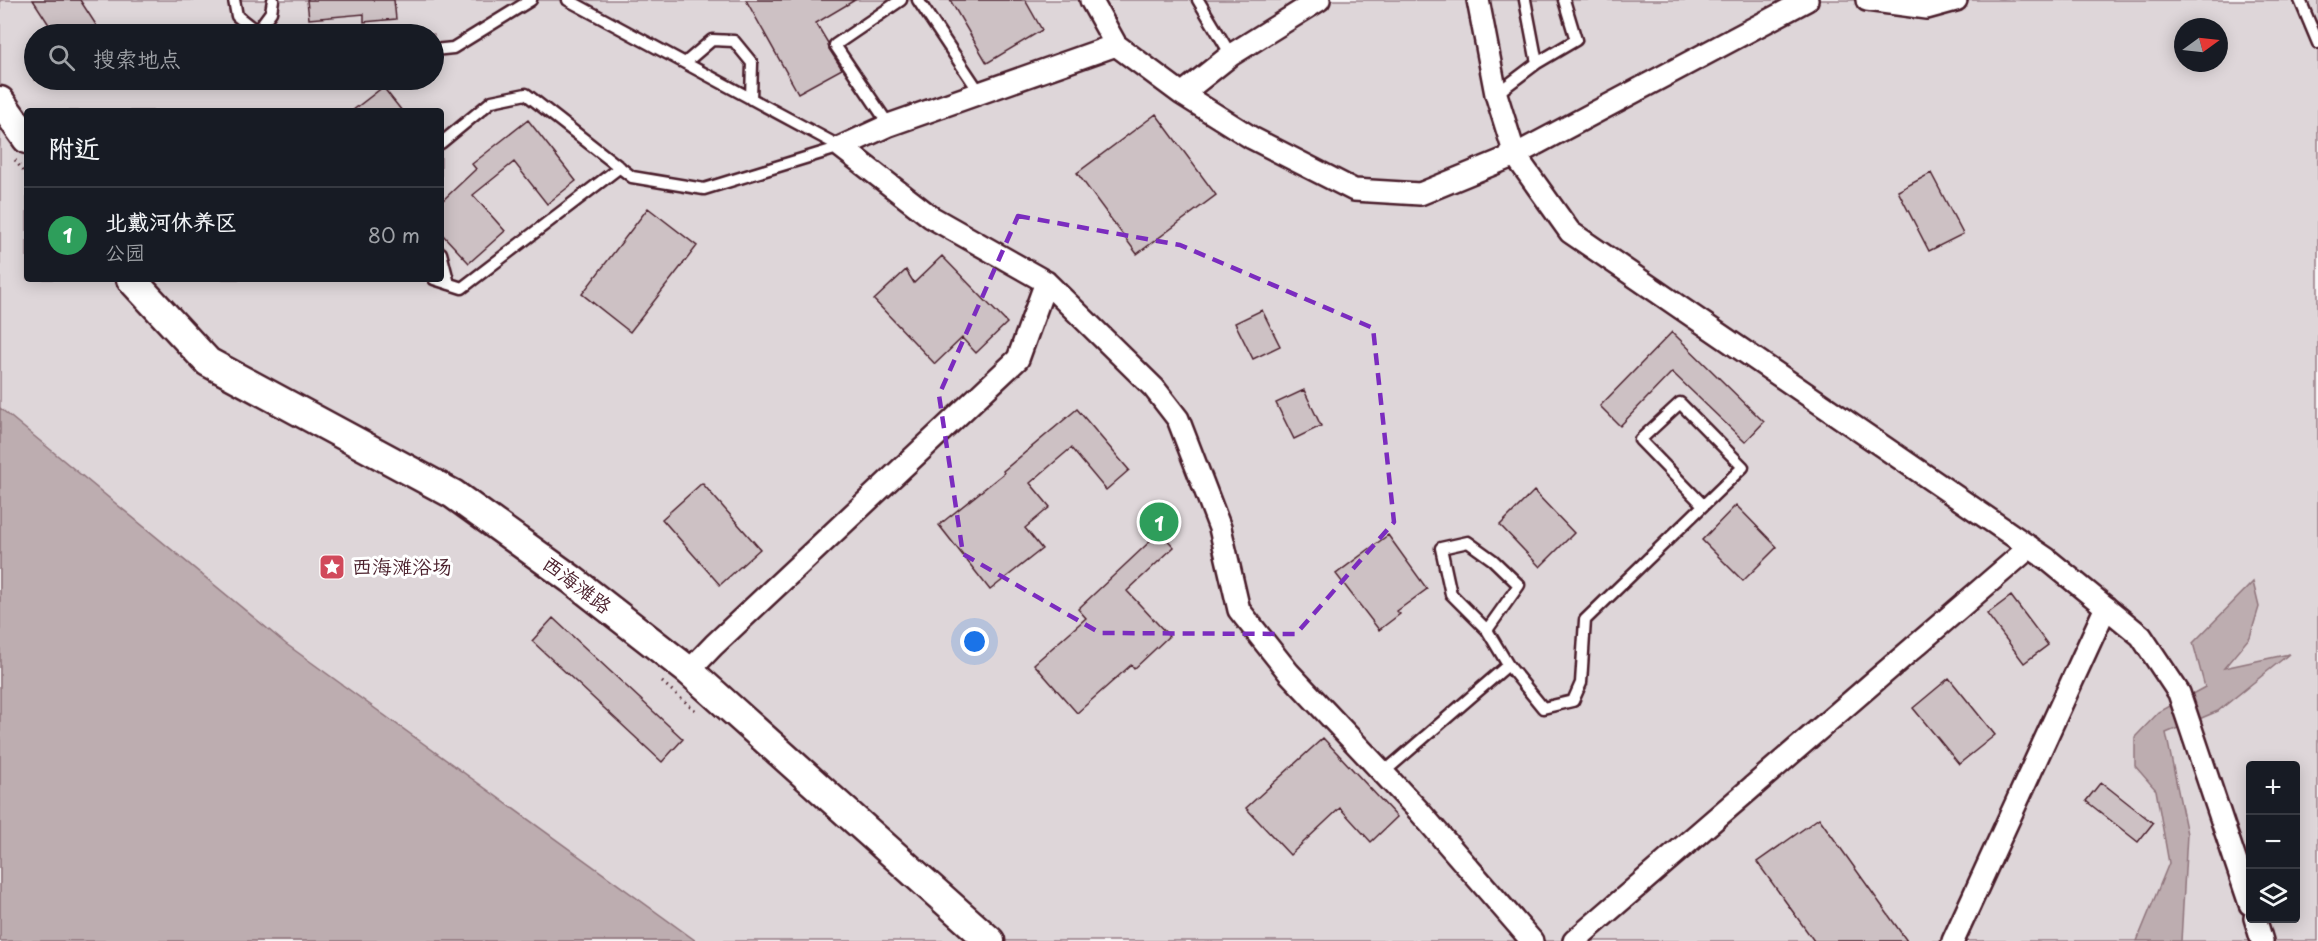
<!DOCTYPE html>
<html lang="zh">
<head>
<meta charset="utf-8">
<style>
  body { margin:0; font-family:"Playpen Sans","LXGW WenKai TC",sans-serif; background:#20242c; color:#f1f3f6 }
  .controls { position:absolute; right:18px; bottom:18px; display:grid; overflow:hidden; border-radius:6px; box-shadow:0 3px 15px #0003 }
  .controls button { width:54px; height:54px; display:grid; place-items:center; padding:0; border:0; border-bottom:2px solid #363941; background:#171b24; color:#f1f3f6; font:30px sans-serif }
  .compass { position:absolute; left:2174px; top:18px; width:54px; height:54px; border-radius:50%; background:#171b24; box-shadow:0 3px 15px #0003; rotate:75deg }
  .you { position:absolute; left:975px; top:642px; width:21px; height:21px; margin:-15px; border:4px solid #fff; border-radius:50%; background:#1a73e8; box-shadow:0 0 0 9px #1a73e833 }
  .badge { display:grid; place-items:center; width:39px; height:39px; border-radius:50%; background:#d1495b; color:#fff; font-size:20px; font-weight:700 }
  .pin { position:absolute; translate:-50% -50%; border:3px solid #fff; box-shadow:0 2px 6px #0006 }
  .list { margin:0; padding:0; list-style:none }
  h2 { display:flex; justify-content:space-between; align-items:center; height:78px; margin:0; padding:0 24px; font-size:26px }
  h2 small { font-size:20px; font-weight:400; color:#9ea1a6 }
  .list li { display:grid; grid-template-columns:39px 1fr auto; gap:18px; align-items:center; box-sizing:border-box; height:96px; padding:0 24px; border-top:2px solid #363941 }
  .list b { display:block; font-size:22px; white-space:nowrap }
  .list p { margin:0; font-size:20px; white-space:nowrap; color:#9ea1a6 }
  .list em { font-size:20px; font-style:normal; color:#9ea1a6 }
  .icon { flex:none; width:33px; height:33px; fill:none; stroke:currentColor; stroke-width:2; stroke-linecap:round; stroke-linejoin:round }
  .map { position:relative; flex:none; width:2318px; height:941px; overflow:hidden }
  .search { position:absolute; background:#171b24; box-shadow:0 3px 15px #0003; left:24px; top:24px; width:420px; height:66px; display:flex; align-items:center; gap:15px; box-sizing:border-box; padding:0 21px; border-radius:33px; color:#9ea1a6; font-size:22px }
  .panel { position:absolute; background:#171b24; box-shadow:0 3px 15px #0003; left:24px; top:108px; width:420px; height:174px; border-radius:6px }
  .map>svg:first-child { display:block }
</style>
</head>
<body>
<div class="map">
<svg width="2318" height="941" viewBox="0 0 2318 941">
  <rect width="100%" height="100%" fill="#f8f6f7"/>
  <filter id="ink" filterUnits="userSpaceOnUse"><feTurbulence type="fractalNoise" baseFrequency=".0167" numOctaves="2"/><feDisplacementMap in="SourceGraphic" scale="12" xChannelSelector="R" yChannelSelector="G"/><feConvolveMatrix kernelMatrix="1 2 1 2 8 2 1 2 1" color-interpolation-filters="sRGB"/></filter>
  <g filter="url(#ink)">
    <path fill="#ded6d9" stroke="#947a82" stroke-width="1.5" fill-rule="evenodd" d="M0 0H2318V941H0ZM2183 27H2219V63H2183ZM34 34H434V80H34ZM27 111H441V279H27ZM2250 766H2296V918H2250Z"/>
    <path fill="#bdadb0" stroke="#8f747b" stroke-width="1.5" d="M0 408 286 644 696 941H0Z
      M2253 582 2259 607 2250 637 2224 668 2289 654 2218 711 2166 733 2187 834 2181 941H2137L2169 863 2156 790 2135 766V737L2159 712 2205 687 2193 643Z"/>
    <path fill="#cdc1c4" stroke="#4a1f2b" stroke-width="1.5" d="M33 0H80L102 34H55Z
      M307 0H394L396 19 364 22V14L309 19Z
      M746 0H855L816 23 828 43 829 49 842 69 798 93Z
      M950 0H1025L1042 30 987 63Z
      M383 87 402 111H352Z
      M1156 114 1216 195 1137 254 1077 173Z
      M528 120 576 181 547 204 514 162 473 195 505 231 469 263 441 233V202L476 169 472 164Z
      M1931 173 1963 234 1929 251 1898 191Z
      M648 208 697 246 630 332 582 294Z
      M942 256 1007 323 976 353 962 338 935 364 874 300 906 270 914 283Z
      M1262 310 1280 346 1253 359 1235 323Z
      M1672 332 1764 422 1745 442 1672 372 1620 426 1600 406Z
      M1304 390 1321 426 1294 439 1276 403Z
      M1077 409 1129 470 1106 490 1071 448 1030 483 1050 507 1025 528 1042 549 990 590 939 525 1004 473 1003 471Z
      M702 483 760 549 720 585 662 519Z
      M1534 491 1574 533 1540 567 1500 525Z
      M1736 505 1777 547 1743 581 1702 540Z
      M1160 532 1174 547 1127 591 1169 636 1134 669 1131 665 1077 713 1034 664 1086 618 1078 609Z
      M1388 535 1427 589 1397 611 1400 614 1379 630 1336 574Z
      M2011 596 2048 645 2024 663 1987 614Z
      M553 618 683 739 662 762 532 641Z
      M1949 678 1995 735 1959 764 1913 708Z
      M1323 738 1397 817 1371 842 1340 808 1290 855 1246 808Z
      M2101 782 2153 823 2138 842 2086 801Z
      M1819 818 1907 941H1814L1757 862Z"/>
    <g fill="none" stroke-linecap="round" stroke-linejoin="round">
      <g stroke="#4a1f2b" stroke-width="15">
        <path id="lane" d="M234 0 237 16 260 34
          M568 0 841 147
          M918 0 980 93
          M1198 0 1231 55
          M1525 0 1537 63
          M2300 0 2318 43
          M257 31 271 12 273 0
          M434 50 453 48 531 0
          M685 63 712 40 734 41 752 63 751 99
          M1496 94 1537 63 1576 40 1564 0
          M889 125 835 45 901 0
          M441 143 492 101 526 94 632 177 704 189 841 147
          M441 253 449 284
          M434 279 462 288 620 167
          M1487 630 1451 594 1441 548 1468 542 1493 560 1519 585 1487 630 1508 665 1543 708 1573 701 1581 683 1585 620 1743 467 1680 403 1640 440 1703 505
          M1383 773 1508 665"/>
      </g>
      <g stroke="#4a1f2b" stroke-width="26">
        <path id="street" d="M1091 0 1116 45 1182 94 1252 138 1354 190 1420 194 1515 155 1807 0
          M1478 0 1496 94 1515 155 1570 232 2047 559 2141 636 2179 693 2250 904
          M1867 0 1927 8 1956 0
          M1116 45 889 125 841 147 931 217 1046 282 1154 388 1178 419 1220 528 1239 610 1289 673 1419 811 1532 941
          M1182 94 1231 55 1319 0
          M689 671 714 645 1018 359 1046 282
          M2255 918 2262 941
          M1574 941 2030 547
          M1953 941 2106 607"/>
      </g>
      <g stroke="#4a1f2b" stroke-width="33">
        <path id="secondary" d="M0 101 27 139
          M131 279 208 362 453 494 571 579 689 671 990 941"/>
      </g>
      <path stroke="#4a1f2b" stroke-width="3" stroke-dasharray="1.5 4.5" stroke-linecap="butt" d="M15 160 27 176
        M662 682 696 711"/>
      <use href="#lane" stroke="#fff" stroke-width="10"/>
      <use href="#street" stroke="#fff" stroke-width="21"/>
      <use href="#secondary" stroke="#fff" stroke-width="28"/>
    </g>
  </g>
  <path fill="none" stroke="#7b2cbf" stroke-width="4.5" stroke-dasharray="12 8" stroke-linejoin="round" d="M1018 216 1180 245 1373 328 1394 522 1296 634 1100 633 963 554 939 395Z"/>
  <defs>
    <g id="sight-square" transform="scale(1.35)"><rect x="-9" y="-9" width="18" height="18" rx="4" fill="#d1495b" stroke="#fff"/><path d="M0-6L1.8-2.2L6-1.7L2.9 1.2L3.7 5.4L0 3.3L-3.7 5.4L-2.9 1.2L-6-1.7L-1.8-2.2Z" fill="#fff"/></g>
  </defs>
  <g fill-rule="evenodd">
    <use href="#sight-square" x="332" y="567"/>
  </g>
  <g text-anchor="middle" stroke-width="6" stroke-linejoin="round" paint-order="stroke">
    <g font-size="20" fill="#4a1f2b" stroke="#fff" text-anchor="start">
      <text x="352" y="574">西海滩浴场</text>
    </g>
    <g font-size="20" fill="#4a1f2b" stroke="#fff">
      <text transform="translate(577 585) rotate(37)" y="7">西海滩路</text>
    </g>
  </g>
</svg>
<div class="controls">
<button>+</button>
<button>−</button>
<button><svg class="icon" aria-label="layers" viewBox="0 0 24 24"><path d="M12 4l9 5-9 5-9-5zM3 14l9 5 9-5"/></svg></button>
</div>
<svg class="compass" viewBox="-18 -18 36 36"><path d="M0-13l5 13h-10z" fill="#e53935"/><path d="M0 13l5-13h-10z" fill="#9ea1a6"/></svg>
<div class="you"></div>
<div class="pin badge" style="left:1159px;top:522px;background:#2e9e5b">1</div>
<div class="search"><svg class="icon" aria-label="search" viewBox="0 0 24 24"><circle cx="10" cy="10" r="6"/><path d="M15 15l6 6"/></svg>搜索地点</div>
<section class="panel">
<h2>附近<small></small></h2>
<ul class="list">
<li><span class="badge" style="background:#2e9e5b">1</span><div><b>北戴河休养区</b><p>公园</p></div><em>80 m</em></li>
</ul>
</section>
</div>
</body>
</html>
